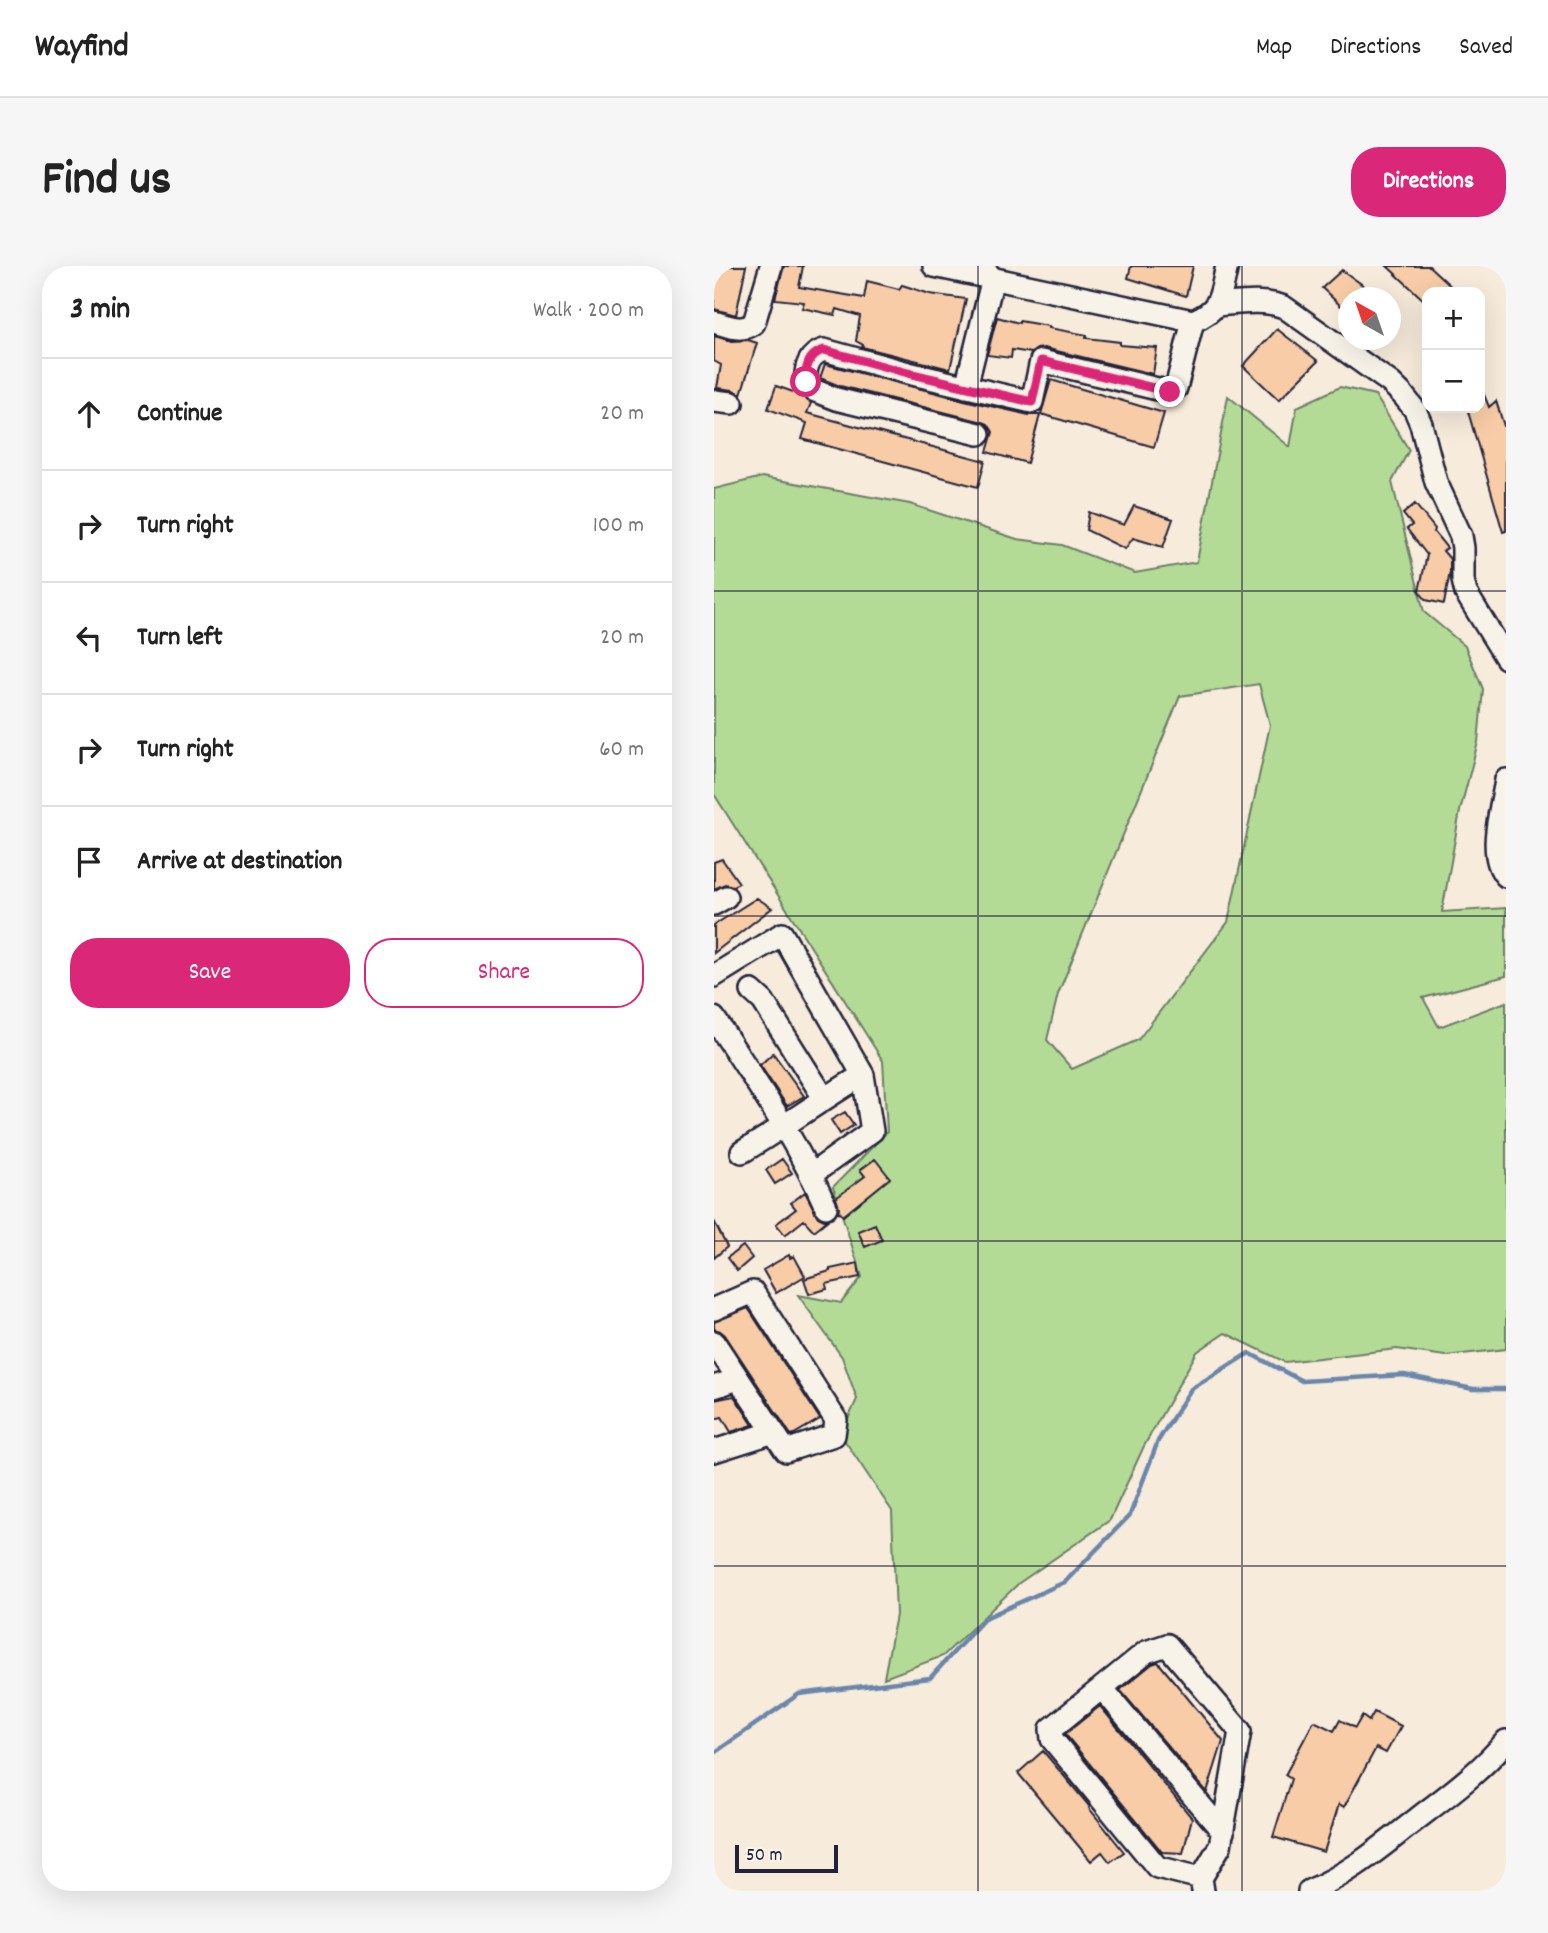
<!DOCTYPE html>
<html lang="en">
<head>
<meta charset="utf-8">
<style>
  body { margin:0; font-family:Dekko,sans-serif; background:#f6f6f6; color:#222 }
  .controls { position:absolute; right:21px; top:21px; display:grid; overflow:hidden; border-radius:14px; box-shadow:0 7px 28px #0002 }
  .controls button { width:63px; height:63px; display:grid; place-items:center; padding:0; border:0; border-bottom:2px solid #e0e0e0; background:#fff; color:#222; font:35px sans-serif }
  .compass { position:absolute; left:624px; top:21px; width:63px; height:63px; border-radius:50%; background:#fff; box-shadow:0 7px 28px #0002; rotate:320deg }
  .scale { position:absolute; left:21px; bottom:18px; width:103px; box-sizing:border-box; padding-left:7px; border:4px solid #22223b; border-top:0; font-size:19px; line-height:24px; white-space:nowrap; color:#22223b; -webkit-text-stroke:5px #f7f3e8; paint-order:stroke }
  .stop { position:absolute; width:21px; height:21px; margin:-16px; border:5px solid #db2777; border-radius:50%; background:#fff }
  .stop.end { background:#db2777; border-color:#fff; box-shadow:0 2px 7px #0008 }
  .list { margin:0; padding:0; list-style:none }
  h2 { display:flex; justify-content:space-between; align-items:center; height:91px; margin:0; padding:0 28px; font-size:30px }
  h2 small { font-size:23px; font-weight:400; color:#767676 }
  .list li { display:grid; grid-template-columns:46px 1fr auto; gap:21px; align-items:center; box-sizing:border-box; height:112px; padding:0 28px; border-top:2px solid #e0e0e0 }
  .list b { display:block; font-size:26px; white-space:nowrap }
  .list em { font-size:23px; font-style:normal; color:#767676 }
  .actions { display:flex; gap:14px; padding:21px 28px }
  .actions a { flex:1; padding:16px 0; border:2px solid #db2777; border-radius:28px; text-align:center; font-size:24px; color:#db2777 }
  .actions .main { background:#db2777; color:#fff }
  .icon { flex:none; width:38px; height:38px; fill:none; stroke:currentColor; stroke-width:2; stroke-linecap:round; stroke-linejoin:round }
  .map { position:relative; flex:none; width:792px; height:1625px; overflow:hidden; border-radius:28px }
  header { display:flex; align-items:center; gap:42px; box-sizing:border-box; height:98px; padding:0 35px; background:#fff; border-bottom:2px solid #e0e0e0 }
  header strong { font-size:33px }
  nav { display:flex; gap:38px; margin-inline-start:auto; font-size:24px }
  .intro { display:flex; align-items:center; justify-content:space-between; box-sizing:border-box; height:168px; padding:0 42px }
  h1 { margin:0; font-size:49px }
  .button { padding:18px 32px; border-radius:28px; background:#db2777; color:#fff; font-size:24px; font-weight:700 }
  main { display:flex; gap:42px; padding:0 42px }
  aside { flex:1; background:#fff; border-radius:28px; box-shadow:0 7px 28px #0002 }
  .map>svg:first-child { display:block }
</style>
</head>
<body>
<header>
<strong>Wayfind</strong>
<nav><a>Map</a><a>Directions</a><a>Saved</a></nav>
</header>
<div class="intro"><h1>Find us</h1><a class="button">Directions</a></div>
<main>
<aside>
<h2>3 min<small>Walk · 200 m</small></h2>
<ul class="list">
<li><svg class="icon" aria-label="ahead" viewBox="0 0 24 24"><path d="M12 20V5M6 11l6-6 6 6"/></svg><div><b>Continue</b></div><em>20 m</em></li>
<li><svg class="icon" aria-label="right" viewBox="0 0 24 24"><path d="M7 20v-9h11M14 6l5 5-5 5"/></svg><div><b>Turn right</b></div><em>100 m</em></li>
<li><svg class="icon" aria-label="left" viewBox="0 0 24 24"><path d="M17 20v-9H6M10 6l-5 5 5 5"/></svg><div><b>Turn left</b></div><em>20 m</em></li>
<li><svg class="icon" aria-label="right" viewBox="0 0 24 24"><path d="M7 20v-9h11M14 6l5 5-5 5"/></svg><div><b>Turn right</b></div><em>60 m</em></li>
<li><svg class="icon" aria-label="arrive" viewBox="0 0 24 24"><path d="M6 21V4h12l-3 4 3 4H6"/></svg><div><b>Arrive at destination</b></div></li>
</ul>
<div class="actions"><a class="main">Save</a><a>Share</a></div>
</aside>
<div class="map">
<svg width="792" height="1625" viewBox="0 0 792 1625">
  <rect width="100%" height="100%" fill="#f7ebdb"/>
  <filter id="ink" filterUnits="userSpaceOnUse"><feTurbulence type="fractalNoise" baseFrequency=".0143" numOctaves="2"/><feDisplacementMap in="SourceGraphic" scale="14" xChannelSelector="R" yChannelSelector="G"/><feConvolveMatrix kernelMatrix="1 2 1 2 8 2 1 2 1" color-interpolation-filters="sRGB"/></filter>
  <g filter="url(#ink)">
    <path fill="#b4db96" stroke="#6b7e68" stroke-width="2" fill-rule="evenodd" d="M626 121 661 129 695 184 678 216 710 346 751 380 769 423 764 476 746 545 728 646 792 642V710L709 732 725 761 792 736V1083L731 1090 683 1083 571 1096 511 1067 483 1086 430 1180 396 1254 305 1317 229 1390 170 1412 182 1349 178 1245 127 1169 143 1133 128 1091 84 1029 127 1037 148 1011 119 921 173 866 169 795 0 528V223L48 211 196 238 303 273 348 279 421 307 483 296 514 130 576 181 583 141ZM545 418 556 459 514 656 424 774 358 803 333 774 344 728 466 430Z"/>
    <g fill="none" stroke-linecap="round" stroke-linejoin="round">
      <path stroke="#6a86ab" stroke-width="4.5" d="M0 1487 85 1428 216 1412 271 1352 351 1316 416 1249 444 1175 477 1123 535 1087 588 1115 690 1109 759 1123H792"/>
    </g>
    <path fill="#f7cca6" stroke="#22223b" stroke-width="2" d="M0 0H32L22 49 0 43Z
      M70 0H89L85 21 150 32 153 15 185 23 188 19 216 28 252 33 236 103 148 81 149 79 142 75 146 50 123 43 121 49 88 42 90 36 61 33Z
      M417 0H479L472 30 414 12Z
      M673 0H715L743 26H713V37Z
      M628 4 650 20 640 32H634V38L630 43 608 22Z
      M283 51 305 57V55L335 60V62L373 69 372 72 406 76V79L443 82 439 108 330 82 323 83 317 87 298 84 297 92 273 89Z
      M563 63 604 95 565 134 529 100Z
      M0 70 18 75 34 74 43 77 27 128 19 124 3 122 7 99 0 95Z
      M111 98 250 134 315 149H326L313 197 273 186 279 166 274 158 269 156 126 120 106 112Z
      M337 114 450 147 440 181 327 148Z
      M766 119 775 141 782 135 790 160H792V265L789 266 753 142H766Z
      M62 120 85 128 97 137 93 147 271 195 264 221 88 173 93 157 54 143Z
      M701 238 721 263 720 266 733 282 729 285 736 293V306L730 338 712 334 705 325 713 289 693 263 698 259 689 248Z
      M420 240 459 253 449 281 419 272 411 283 372 264 375 246 410 259Z
      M8 593 25 617 19 620 11 618 0 623V596Z
      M43 632 58 642 0 687V659Z
      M59 787 90 830 73 840 46 799Z
      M131 846 140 859 126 868 117 854Z
      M68 893 78 907 61 918 52 904Z
      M161 893 176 912 129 950 125 945 124 947 125 941 122 932 151 910 146 904Z
      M91 926 104 951 110 954 115 953 100 965 90 954 71 969 62 958 82 943 77 937Z
      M0 955 13 981 0 992Z
      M161 958 168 974 151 981 144 965Z
      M29 980 38 992 23 1005 13 992Z
      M75 989 76 992 80 990 91 1010 62 1027 49 1004Z
      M144 997 146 1011 112 1018 113 1023 95 1028 90 1013 116 1005V1003Z
      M34 1042 106 1153 80 1168 77 1169 11 1069 6 1065 0 1063V1056Z
      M20 1130 39 1159 17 1166 8 1151 0 1153V1134Z
      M444 1396 509 1475 493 1526 406 1424 438 1398Z
      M386 1440 478 1552 469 1587 448 1586 351 1468Z
      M660 1446 687 1460 672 1487 662 1482 630 1541 625 1538 610 1586 559 1571 577 1513 571 1509 600 1455 620 1465 626 1454 641 1462 648 1450 655 1455Z
      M329 1485 376 1541 375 1542 410 1586 396 1596 388 1586 377 1595 304 1507Z"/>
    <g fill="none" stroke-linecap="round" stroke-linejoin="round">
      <g stroke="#22223b" stroke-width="26">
        <path id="minor" d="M220 0 479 55C509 43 506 28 513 0
          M503 39C526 37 548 33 570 41L677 117 689 129 701 144 707 158 722 216 747 270 749 282V314L752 327 792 392
          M0 56C14 60 28 67 40 57L57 0
          M252 121 279 12 270 4
          M0 135 18 137
          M265 168 122 133 99 124 92 116C91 101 95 88 110 84L194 107 318 136 327 95 456 126 462 122 479 55
          M792 514C788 541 772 589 792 610
          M0 638 12 631
          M0 710 68 668 149 809C108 833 69 862 28 886
          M38 725 49 735 110 832
          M0 752C40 813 82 873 112 941
          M98 908 158 865 149 809
          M0 1043 39 1026 122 1154 120 1169 72 1185 0 1076
          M0 1121 24 1113
          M0 1185 60 1166
          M388 1422 509 1566
          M487 1612 443 1601 338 1473 337 1463 432 1386 453 1379 526 1465 506 1580 487 1612 489 1625
          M595 1625C636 1608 668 1580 703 1553 734 1529 766 1506 792 1475"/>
      </g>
      <use href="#minor" stroke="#f7f3e8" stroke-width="21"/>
    </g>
  </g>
  <g fill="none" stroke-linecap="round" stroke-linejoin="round" filter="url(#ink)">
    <path stroke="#db2777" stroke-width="9" d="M92 116C91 101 95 88 110 84L194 107 318 136 327 95 456 126"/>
  </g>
  <path fill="none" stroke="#22223b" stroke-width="2" stroke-opacity="0.55" d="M264 0V1625M528 0V1625M0 325H792M0 650H792M0 975H792M0 1300H792"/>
</svg>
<div class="controls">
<button>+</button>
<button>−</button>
</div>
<svg class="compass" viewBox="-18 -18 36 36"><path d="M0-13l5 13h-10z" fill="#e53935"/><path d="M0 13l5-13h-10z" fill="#767676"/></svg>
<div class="scale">50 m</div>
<div class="stop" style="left:92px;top:116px"></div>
<div class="stop end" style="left:456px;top:126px"></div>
</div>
</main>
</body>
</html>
